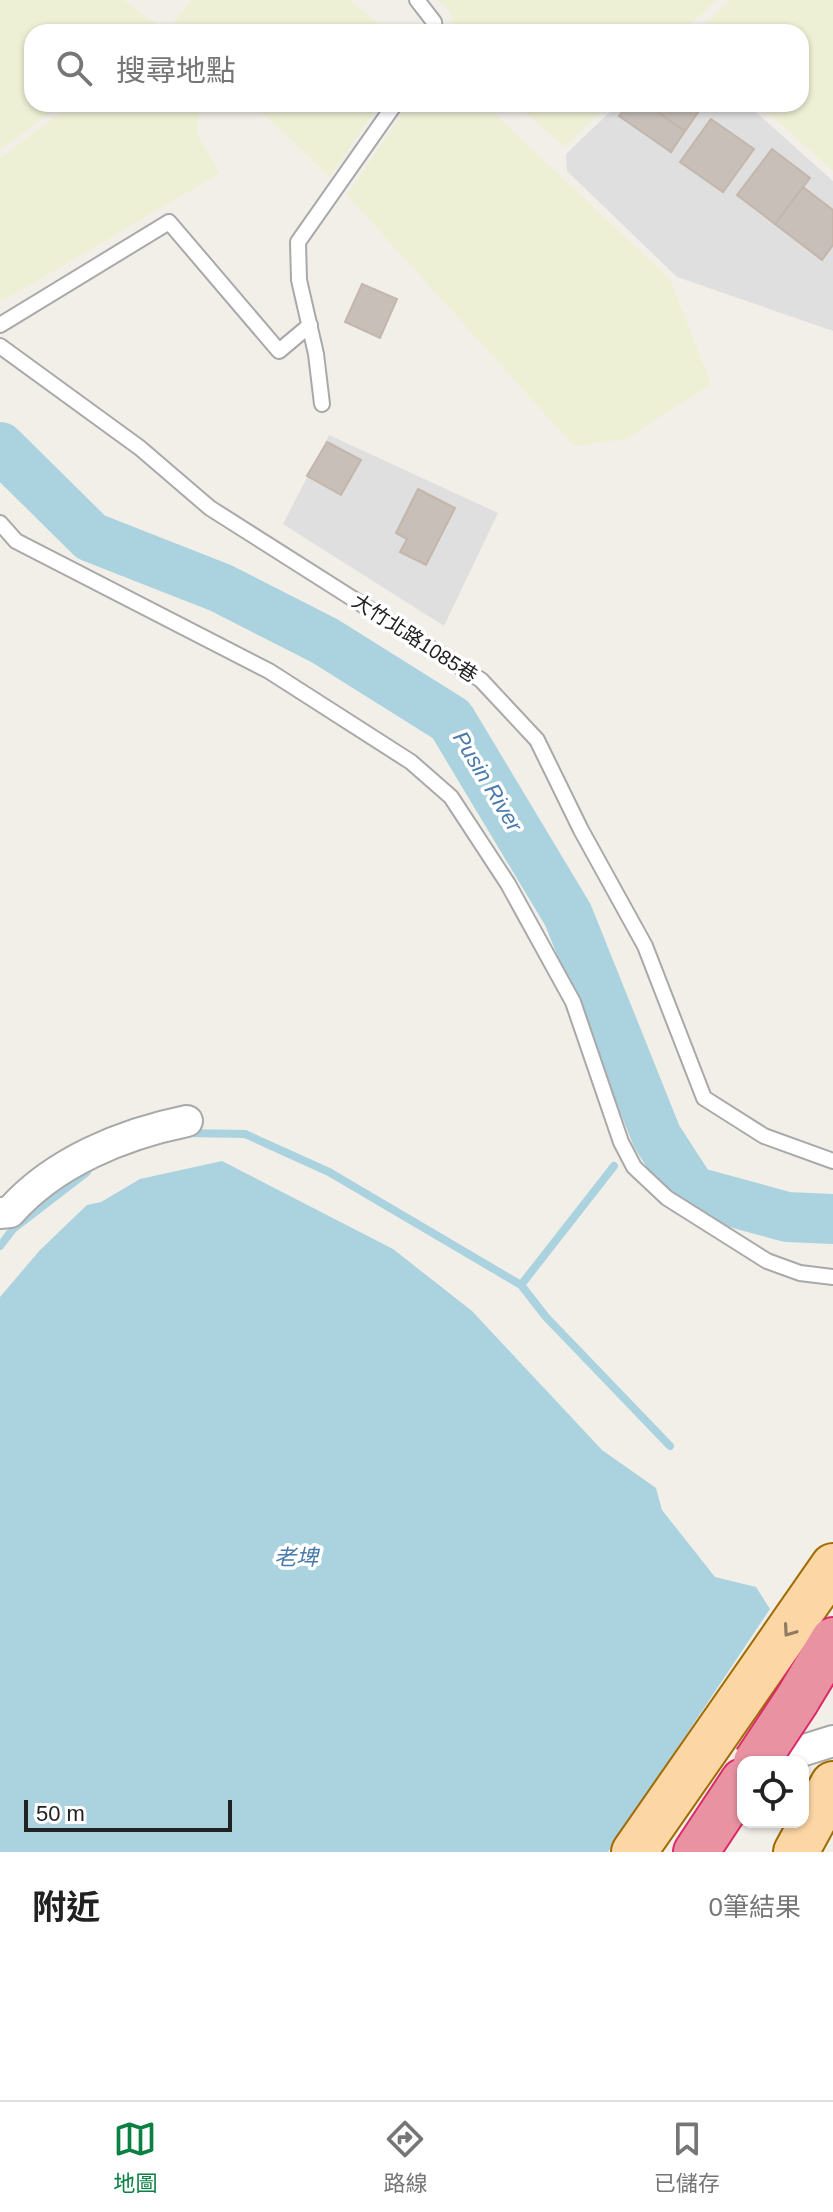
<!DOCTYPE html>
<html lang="zh-TW">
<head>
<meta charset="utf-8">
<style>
  body { margin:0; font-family:Arial,"Noto Sans TC",sans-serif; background:#f6f6f6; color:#222 }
  .controls { position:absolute; right:24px; bottom:24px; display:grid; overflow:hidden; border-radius:16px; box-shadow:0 2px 6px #0004 }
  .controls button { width:72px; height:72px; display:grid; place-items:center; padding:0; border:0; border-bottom:2px solid #e0e0e0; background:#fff; color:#222; font:40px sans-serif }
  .scale { position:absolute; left:24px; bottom:20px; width:208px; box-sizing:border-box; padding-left:8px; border:4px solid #222; border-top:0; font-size:22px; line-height:28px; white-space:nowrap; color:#222; -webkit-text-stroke:6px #fff; paint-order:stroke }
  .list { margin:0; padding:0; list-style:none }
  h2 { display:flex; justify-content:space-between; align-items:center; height:104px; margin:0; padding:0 32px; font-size:34px }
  h2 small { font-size:26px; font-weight:400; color:#767676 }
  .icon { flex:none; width:44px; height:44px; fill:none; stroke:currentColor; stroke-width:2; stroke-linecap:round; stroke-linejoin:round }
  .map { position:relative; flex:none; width:833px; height:1852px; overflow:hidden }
  .search { position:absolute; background:#fff; box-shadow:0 2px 6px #0004; left:24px; right:24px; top:24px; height:88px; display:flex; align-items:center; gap:20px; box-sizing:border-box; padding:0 28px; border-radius:24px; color:#767676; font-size:30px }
  .sheet { height:248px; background:#fff }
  nav { display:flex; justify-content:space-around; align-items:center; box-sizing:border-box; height:112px; border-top:2px solid #e0e0e0; background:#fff; font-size:22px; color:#767676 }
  nav a { display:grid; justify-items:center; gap:4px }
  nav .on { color:#0b8043 }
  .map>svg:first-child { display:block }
</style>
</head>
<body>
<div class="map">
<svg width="833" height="1852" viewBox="0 0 833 1852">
  <rect width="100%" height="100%" fill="#f2efe9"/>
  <path fill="#e0dfdf" d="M618 104H747L833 181V331L677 277 567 171 566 154Z
    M329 435 498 513 444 626 283 524Z"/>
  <path fill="#eef0d5" d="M0 0H123L163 28 158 32H32V104H62L0 150Z
    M191 0H350L388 32H179L172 25Z
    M438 0H716L683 32H455L450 11Z
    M729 0H833V171L758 104H801V32H697Z
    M72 104H200L197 134 220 173 3 301 0 299V158Z
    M254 104H379L330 177Z
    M409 104H484L670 279 711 384 626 439 574 446 347 195Z
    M515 104H609L565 147Z"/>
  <path fill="#aad3df" d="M222 1161 393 1249 472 1311 602 1450 656 1488 662 1510 715 1577 756 1587 770 1609 608 1852H0V1297L40 1250 87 1205 101 1202 140 1179Z"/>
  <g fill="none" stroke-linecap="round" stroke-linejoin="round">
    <path stroke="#aad3df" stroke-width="8" d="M184 1133 245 1134 329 1172 521 1285 614 1166
      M0 1246 13 1229 87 1172
      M521 1285 546 1317 670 1446"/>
    <path stroke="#aad3df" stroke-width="50" d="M0 447 91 537 221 588 325 641 451 720 568 915 657 1137 692 1191 787 1217 833 1219"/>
  </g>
  <path fill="#c7bfb8" stroke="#c4b6ab" stroke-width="2" d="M628 104H646L685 131 671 152 619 116Z
    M646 104H688L699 111 685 131Z
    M711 119 754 149 723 192 680 162Z
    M772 149 810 178 775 224 737 195Z
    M803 187 833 210V245L822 260 775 224Z
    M362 284 397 299 380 338 345 322Z
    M327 442 361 460 341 495 307 476Z
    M418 489 455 508 426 565 400 552 407 539 396 533Z"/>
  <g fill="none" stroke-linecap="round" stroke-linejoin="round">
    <g stroke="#a9a9a9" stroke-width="18">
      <path id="service" d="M417 0 434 22 435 32
        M0 325 169 222 279 351 310 325
        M0 346 140 448 210 508 481 680 537 740 581 830 645 946 704 1098 764 1136 833 1161
        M322 404 316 354 299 280 298 242 395 104
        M0 523 16 541 269 671 411 762 451 797 508 884 573 1002 621 1142 634 1167 667 1198 767 1261 800 1273 833 1277"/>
    </g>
    <g stroke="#a9a9a9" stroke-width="34">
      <path id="minor" d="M0 1213 10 1212C54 1162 123 1134 187 1121
        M766 1762 833 1741"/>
    </g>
    <g stroke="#a06b00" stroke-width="48">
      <path id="primary" d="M634 1852 833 1566
        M796 1852 833 1784"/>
    </g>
    <g stroke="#dc2a67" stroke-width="48">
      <path id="motorway" d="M797 1700 833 1640
        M696 1852 743 1781"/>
    </g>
    <use href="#service" stroke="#fff" stroke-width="14"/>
    <use href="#minor" stroke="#fff" stroke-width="30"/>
    <use href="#primary" stroke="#fcd6a4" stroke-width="44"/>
    <use href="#motorway" stroke="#e892a2" stroke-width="44"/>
    <g stroke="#dc2a67" stroke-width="48" stroke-linecap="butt">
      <path id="motorway-bridge" d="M756 1762 797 1700"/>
    </g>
    <use href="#motorway-bridge" stroke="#e892a2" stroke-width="44"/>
  </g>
  <defs><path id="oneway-chevron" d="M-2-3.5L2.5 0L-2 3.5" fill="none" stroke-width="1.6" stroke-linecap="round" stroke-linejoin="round" transform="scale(2)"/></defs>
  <use stroke="#8f7c63" href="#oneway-chevron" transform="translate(789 1631) rotate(125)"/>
  <g text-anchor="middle" stroke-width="7" stroke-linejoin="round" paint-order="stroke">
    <g font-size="20" fill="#222" stroke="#fff">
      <text transform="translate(415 638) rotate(33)" y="7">大竹北路1085巷</text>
    </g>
    <g font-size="22" font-style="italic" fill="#4a7aab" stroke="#fff">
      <text transform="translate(488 781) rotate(59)" y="8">Pusin River</text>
      <text x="296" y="1565">老埤</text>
    </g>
  </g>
</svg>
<div class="controls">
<button><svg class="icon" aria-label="locate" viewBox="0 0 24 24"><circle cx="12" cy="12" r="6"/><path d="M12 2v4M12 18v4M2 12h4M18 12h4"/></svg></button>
</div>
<div class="scale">50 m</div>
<div class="search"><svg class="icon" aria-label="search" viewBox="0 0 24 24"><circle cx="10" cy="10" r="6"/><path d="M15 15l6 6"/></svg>搜尋地點</div>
</div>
<section class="sheet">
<h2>附近<small>0筆結果</small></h2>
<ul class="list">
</ul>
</section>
<nav>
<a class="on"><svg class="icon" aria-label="map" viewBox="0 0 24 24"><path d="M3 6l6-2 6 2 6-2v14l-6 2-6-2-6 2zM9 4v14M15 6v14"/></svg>地圖</a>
<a><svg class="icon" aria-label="directions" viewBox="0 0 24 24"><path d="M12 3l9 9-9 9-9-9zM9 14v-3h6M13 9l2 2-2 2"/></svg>路線</a>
<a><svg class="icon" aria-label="saved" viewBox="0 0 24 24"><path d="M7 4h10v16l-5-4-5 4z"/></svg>已儲存</a>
</nav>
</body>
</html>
